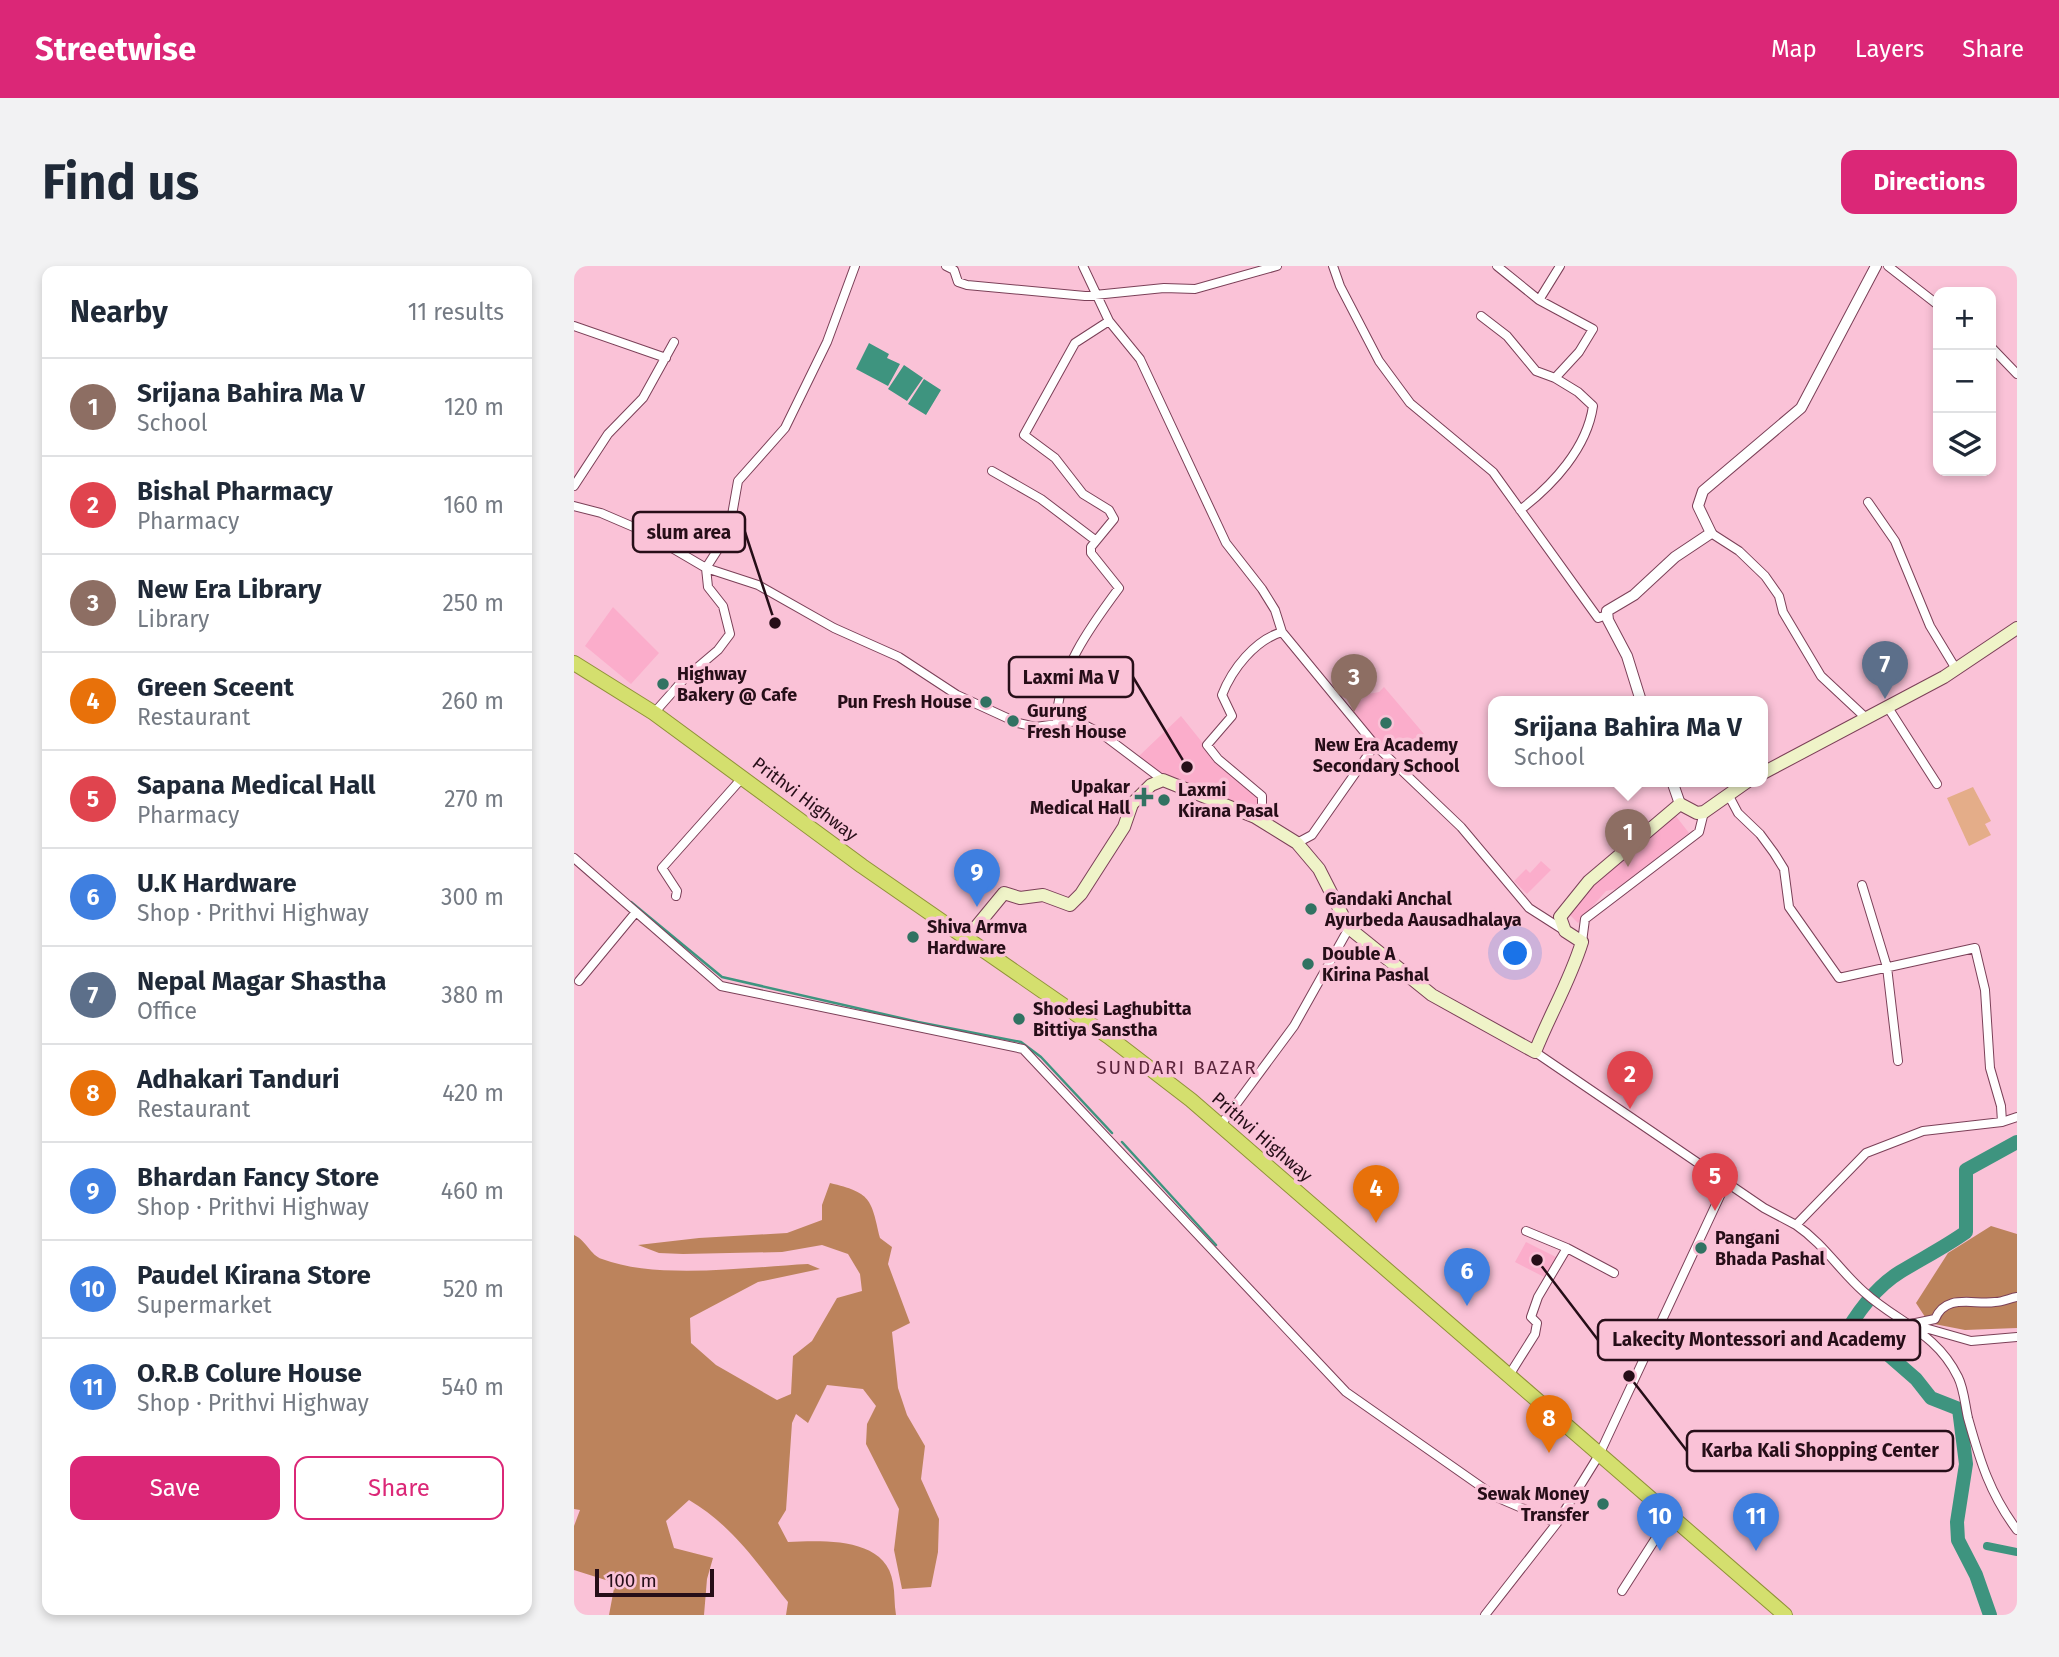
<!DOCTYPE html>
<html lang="en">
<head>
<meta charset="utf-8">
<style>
  body { margin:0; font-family:"Fira Sans",sans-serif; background:#f2f2f3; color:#1f2937 }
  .controls { position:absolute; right:21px; top:21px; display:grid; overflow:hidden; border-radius:14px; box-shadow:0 4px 10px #0003 }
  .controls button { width:63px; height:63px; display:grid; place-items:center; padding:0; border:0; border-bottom:2px solid #e0e1e3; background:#fff; color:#1f2937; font:35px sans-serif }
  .scale { position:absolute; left:21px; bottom:18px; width:119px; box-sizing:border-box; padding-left:7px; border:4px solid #260e18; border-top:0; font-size:19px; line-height:24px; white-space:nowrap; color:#260e18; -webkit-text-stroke:5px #fac2d7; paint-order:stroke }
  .you { position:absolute; left:942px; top:688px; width:24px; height:24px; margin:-18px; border:5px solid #fff; border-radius:50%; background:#1a73e8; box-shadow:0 0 0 10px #1a73e833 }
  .badge { display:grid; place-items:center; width:46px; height:46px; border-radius:50%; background:#db2777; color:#fff; font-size:23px; font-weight:700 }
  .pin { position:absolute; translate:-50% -58px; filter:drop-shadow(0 2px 4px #0008) }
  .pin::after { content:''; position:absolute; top:37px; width:24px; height:21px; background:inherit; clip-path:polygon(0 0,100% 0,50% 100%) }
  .popup { position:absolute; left:914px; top:430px; width:280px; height:91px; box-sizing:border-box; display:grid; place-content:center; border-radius:14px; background:#fff; filter:drop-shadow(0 2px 5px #0005); font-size:23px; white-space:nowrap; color:#747a83 }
  .popup b { font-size:26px; color:#1f2937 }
  .popup::after { content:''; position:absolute; left:50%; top:100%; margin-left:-14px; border:14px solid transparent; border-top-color:#fff }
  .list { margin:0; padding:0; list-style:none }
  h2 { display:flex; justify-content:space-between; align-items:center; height:91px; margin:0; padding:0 28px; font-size:30px }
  h2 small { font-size:23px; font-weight:400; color:#747a83 }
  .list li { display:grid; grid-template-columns:46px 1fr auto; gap:21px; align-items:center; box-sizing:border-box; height:98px; padding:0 28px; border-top:2px solid #e0e1e3 }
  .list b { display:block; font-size:26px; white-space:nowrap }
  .list p { margin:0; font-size:23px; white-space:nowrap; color:#747a83 }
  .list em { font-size:23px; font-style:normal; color:#747a83 }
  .actions { display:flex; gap:14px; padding:21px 28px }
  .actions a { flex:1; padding:16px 0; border:2px solid #db2777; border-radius:14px; text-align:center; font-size:24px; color:#db2777 }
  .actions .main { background:#db2777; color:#fff }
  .icon { flex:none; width:38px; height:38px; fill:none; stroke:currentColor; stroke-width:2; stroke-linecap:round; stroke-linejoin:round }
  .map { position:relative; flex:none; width:1443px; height:1349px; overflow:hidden; border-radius:14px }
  header { display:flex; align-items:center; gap:42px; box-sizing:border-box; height:98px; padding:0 35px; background:#db2777; color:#fff }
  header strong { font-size:33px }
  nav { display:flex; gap:38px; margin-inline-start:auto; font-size:24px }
  .intro { display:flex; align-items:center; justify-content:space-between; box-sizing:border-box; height:168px; padding:0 42px }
  h1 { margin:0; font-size:49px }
  .button { padding:18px 32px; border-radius:14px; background:#db2777; color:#fff; font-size:24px; font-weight:700 }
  main { display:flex; gap:42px; padding:0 42px }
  aside { flex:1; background:#fff; border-radius:14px; box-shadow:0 4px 10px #0003 }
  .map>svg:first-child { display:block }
</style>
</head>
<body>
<header>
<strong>Streetwise</strong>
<nav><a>Map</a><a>Layers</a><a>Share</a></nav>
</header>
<div class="intro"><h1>Find us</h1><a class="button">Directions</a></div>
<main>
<aside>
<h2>Nearby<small>11 results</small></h2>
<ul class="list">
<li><span class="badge" style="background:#8d6e63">1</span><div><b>Srijana Bahira Ma V</b><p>School</p></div><em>120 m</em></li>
<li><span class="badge" style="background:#e0444e">2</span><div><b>Bishal Pharmacy</b><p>Pharmacy</p></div><em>160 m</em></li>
<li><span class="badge" style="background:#8d6e63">3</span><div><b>New Era Library</b><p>Library</p></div><em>250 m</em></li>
<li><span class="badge" style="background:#e8710a">4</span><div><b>Green Sceent</b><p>Restaurant</p></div><em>260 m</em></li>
<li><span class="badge" style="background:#e0444e">5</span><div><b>Sapana Medical Hall</b><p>Pharmacy</p></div><em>270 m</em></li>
<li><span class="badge" style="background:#3f7fe0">6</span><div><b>U.K Hardware</b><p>Shop · Prithvi Highway</p></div><em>300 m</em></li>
<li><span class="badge" style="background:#5c6f8a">7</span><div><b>Nepal Magar Shastha</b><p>Office</p></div><em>380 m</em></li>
<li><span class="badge" style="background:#e8710a">8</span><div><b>Adhakari Tanduri</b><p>Restaurant</p></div><em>420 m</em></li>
<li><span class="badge" style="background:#3f7fe0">9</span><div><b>Bhardan Fancy Store</b><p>Shop · Prithvi Highway</p></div><em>460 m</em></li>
<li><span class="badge" style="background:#3f7fe0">10</span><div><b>Paudel Kirana Store</b><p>Supermarket</p></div><em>520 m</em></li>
<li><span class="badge" style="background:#3f7fe0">11</span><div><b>O.R.B Colure House</b><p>Shop · Prithvi Highway</p></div><em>540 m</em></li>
</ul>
<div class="actions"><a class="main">Save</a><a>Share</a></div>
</aside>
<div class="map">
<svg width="1443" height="1349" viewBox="0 0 1443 1349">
  <rect width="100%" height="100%" fill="#fac2d7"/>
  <path fill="#fbadcb" d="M39 341 85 387 57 418 11 380Z
    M810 421 850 468 820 489 795 471 774 446 794 428 805 426Z
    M607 450 644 496 685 530 686 537 678 548 584 507 564 491Z
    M1098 545 1115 567 1042 623 1032 625 1004 657 993 646 996 641Z
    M967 595 977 604 953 628 940 615 952 603 956 607Z
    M952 976 984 992 972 1012 941 996Z"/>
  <path fill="#e4ad89" d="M1399 521 1417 555 1411 558 1417 569 1395 580 1373 532Z"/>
  <path fill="#bc835c" d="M256 917C297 927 297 932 306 972L318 981 314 998 336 1057 318 1066 324 1122 333 1149 351 1180 347 1213 365 1253 364 1286 357 1321 328 1323 320 1284 325 1243 292 1178 293 1158 302 1140 289 1123 253 1119 234 1157 222 1148 218 1157 212 1244 204 1257 214 1276C248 1275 312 1270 319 1317 321 1327 320 1338 322 1349H212L214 1336C183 1297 158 1259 115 1234L92 1255 100 1282 139 1292 133 1313 130 1349H35L41 1317 0 1304V1260L6 1244 0 1243V969C13 975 16 989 28 993 83 1014 174 1001 234 998L246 1003 184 1016 116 1052 117 1077 142 1099 203 1134 217 1128 219 1090 238 1075 263 1032 288 1025 286 1008 274 988 248 979 208 986 109 988 85 987 64 979 125 972 213 967 248 954V939Z
    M1417 960 1443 968V1062L1391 1064 1355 1057 1342 1037 1374 987Z"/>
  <path fill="#3e947f" d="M295 77 315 88 313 92 326 98 314 120 282 103Z
    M330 99 349 112 333 135 314 123Z
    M350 113 367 124 352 149 334 138Z"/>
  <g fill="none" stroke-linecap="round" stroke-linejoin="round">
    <path stroke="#3e947f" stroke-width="2.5" d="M57 636 148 711 344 756 447 776 467 791 538 867
      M548 876 642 979"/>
    <path stroke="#3e947f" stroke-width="8" d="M1413 1280 1443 1286"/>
    <path stroke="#3e947f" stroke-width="14" d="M1416 1349 1402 1309 1384 1274 1383 1256 1392 1198 1385 1143 1357 1132 1342 1113 1311 1086 1266 1077C1280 1051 1300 1022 1326 1006 1349 992 1371 981 1392 966V904L1443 876"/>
    <g stroke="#7b4058" stroke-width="10">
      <path id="minor" d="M372 0 380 4 384 16 393 19 511 30 590 22 621 23 703 0
        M509 0 535 55 566 93 652 277 688 323 701 344 708 366 801 479 887 561 955 642 991 665
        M759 0 766 20 805 95 836 137 919 206 1024 352 1033 349
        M923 0 965 34
        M1314 0 1364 39
        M907 50 933 70 962 105 981 112
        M0 60 92 92
        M1417 81 1443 108
        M418 205 467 233 521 274
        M0 220 34 168 69 132 100 76
        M1294 236 1321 275 1356 360 1382 403
        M0 240 27 247 69 265 132 302 184 319 260 362 325 391 383 429 444 457 462 461 503 455 528 468 589 514
        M946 244C979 219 1013 182 1019 140L1004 126 981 112 1005 86 1019 63 965 34 986 0
        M1137 267 1165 285 1191 310 1205 330 1209 346 1247 410 1292 452
        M1313 440 1363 518
        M80 447 111 412 144 384 156 368 149 340 134 321 132 302 155 266 164 215 211 162 253 76 281 0
        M483 457C482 407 516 361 545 322L517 287V281L540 253 535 244 509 228 481 192 450 169 501 77 535 55
        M1155 530 1164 547 1186 568 1200 587 1210 603 1215 641 1265 712 1401 682 1411 724 1416 802 1427 840 1428 856
        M681 551 688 539V530L644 493 633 479 658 450 648 429C658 403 681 374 708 366
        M723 577 738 569 801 479
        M0 592 147 720 449 783 772 1126 922 1231 983 1257
        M1288 619 1313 701 1324 795
        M102 630 103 625 88 602 169 511
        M1008 676 1011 653 1125 566 1130 546
        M5 715 62 646
        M961 786 1190 942 1222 959 1292 887 1349 865 1428 856 1443 851
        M646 860 720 760 775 662
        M1222 959C1250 978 1265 1004 1290 1026 1324 1057 1362 1066 1384 1111 1390 1123 1391 1139 1394 1152 1406 1195 1416 1228 1443 1264
        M993 982 1040 1007
        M1443 1031C1436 1032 1429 1036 1421 1036 1399 1039 1372 1027 1361 1053L1337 1058 1397 1075 1443 1071
        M934 1111 961 1068 963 1057 957 1051 964 1031 993 982 952 965
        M1048 1325 1096 1250
        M911 1349 983 1257 1025 1189 1152 917"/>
    </g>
    <g stroke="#7b4058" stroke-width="12">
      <path id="tertiary" d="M1067 435 1053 390 1034 354 1033 345 1060 329 1101 291 1137 267 1124 240 1129 225 1227 142 1302 0
        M1098 515 1106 538"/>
    </g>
    <g stroke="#7b4058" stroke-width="14">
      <path id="secondary" d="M1189 507 1370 411 1443 362
        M393 672 430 627 446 632 469 629 496 639 507 628 550 561 558 538 577 519 589 514 681 551 723 577 745 603 775 662 858 729 961 786C976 748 996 715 1008 676L991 665 986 651 1015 615 1106 538 1123 547 1130 546 1174 515"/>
    </g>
    <g stroke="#909138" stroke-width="16">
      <path id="trunk" d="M0 397 80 447 288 600 535 771 617 834 1211 1349"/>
    </g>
    <use href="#minor" stroke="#fff" stroke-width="8"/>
    <use href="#tertiary" stroke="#fff" stroke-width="10"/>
    <use href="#secondary" stroke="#eff3c8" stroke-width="12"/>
    <use href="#trunk" stroke="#d4df6e" stroke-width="14"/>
  </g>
  <g fill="#317262" stroke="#fac2d7" stroke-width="2.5">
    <circle cx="89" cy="418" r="7"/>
    <circle cx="412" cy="436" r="7"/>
    <circle cx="439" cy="455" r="7"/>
    <circle cx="812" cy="457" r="7"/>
    <path d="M566.5 520.5h7v7h7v7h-7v7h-7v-7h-7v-7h7z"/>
    <circle cx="590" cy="534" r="7"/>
    <circle cx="737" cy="643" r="7"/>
    <circle cx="339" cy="671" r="7"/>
    <circle cx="734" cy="698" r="7"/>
    <circle cx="445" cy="753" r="7"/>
    <circle cx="1127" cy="982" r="7"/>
    <circle cx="1029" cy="1238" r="7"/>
  </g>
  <g text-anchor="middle" stroke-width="7" stroke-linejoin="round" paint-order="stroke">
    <g font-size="18" font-weight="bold" fill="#260e18" stroke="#fac2d7" text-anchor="start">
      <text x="103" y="414">Highway<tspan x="103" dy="21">Bakery @ Cafe</tspan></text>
      <text x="398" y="442" text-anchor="end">Pun Fresh House</text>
      <text x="453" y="451">Gurung<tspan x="453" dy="21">Fresh House</tspan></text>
      <text x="812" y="485" text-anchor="middle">New Era Academy<tspan x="812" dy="21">Secondary School</tspan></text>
      <text x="556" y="527" text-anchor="end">Upakar<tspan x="556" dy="21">Medical Hall</tspan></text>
      <text x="604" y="530">Laxmi<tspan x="604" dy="21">Kirana Pasal</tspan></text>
      <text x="751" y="639">Gandaki Anchal<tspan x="751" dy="21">Ayurbeda Aausadhalaya</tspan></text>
      <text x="353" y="667">Shiva Armva<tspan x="353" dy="21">Hardware</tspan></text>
      <text x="748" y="694">Double A<tspan x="748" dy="21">Kirina Pashal</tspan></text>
      <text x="459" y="749">Shodesi Laghubitta<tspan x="459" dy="21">Bittiya Sanstha</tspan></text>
      <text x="1141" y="978">Pangani<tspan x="1141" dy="21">Bhada Pashal</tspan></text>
      <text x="1015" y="1234" text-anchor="end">Sewak Money<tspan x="1015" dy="21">Transfer</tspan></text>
    </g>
    <g font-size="18" fill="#260e18" stroke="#fac2d7">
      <text transform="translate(231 533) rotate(37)" y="6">Prithvi Highway</text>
      <text transform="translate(688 871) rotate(41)" y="6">Prithvi Highway</text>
    </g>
    <g font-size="19" letter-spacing="2" fill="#5c253d" stroke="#fac2d7">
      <text x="603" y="808">SUNDARI BAZAR</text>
    </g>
  </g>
  <path fill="none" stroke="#260e18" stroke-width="2.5" d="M201 357L171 266M613 501L559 411M963 994L1024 1074M1055 1110L1113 1185"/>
  <g fill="#260e18" stroke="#fac2d7" stroke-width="2.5">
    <circle cx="201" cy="357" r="7"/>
    <circle cx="613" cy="501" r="7"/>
    <circle cx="963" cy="994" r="7"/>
    <circle cx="1055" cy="1110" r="7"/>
  </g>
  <g fill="#fac2d7" stroke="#260e18" stroke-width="2.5">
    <rect x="59" y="246" width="112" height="40" rx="7"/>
    <rect x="435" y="391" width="124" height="40" rx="7"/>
    <rect x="1024" y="1054" width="322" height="40" rx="7"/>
    <rect x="1113" y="1165" width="266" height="40" rx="7"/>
  </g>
  <g font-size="19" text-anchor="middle" font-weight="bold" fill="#260e18">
    <text x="115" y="273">slum area</text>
    <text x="497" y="418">Laxmi Ma V</text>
    <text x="1185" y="1080">Lakecity Montessori and Academy</text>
    <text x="1246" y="1191">Karba Kali Shopping Center</text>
  </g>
</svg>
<div class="controls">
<button>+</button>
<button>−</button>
<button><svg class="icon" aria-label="layers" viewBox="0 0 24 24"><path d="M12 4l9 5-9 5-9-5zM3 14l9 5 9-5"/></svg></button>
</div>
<div class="scale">100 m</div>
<div class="you"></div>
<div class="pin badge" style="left:1054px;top:601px;background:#8d6e63">1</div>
<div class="popup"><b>Srijana Bahira Ma V</b>School</div>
<div class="pin badge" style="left:1056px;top:843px;background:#e0444e">2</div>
<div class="pin badge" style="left:780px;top:446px;background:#8d6e63">3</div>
<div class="pin badge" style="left:802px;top:957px;background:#e8710a">4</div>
<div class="pin badge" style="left:1141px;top:945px;background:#e0444e">5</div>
<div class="pin badge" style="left:893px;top:1040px;background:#3f7fe0">6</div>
<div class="pin badge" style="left:1311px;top:433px;background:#5c6f8a">7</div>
<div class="pin badge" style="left:975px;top:1187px;background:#e8710a">8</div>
<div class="pin badge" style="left:403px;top:641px;background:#3f7fe0">9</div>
<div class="pin badge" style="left:1086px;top:1285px;background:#3f7fe0">10</div>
<div class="pin badge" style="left:1182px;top:1285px;background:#3f7fe0">11</div>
</div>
</main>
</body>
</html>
